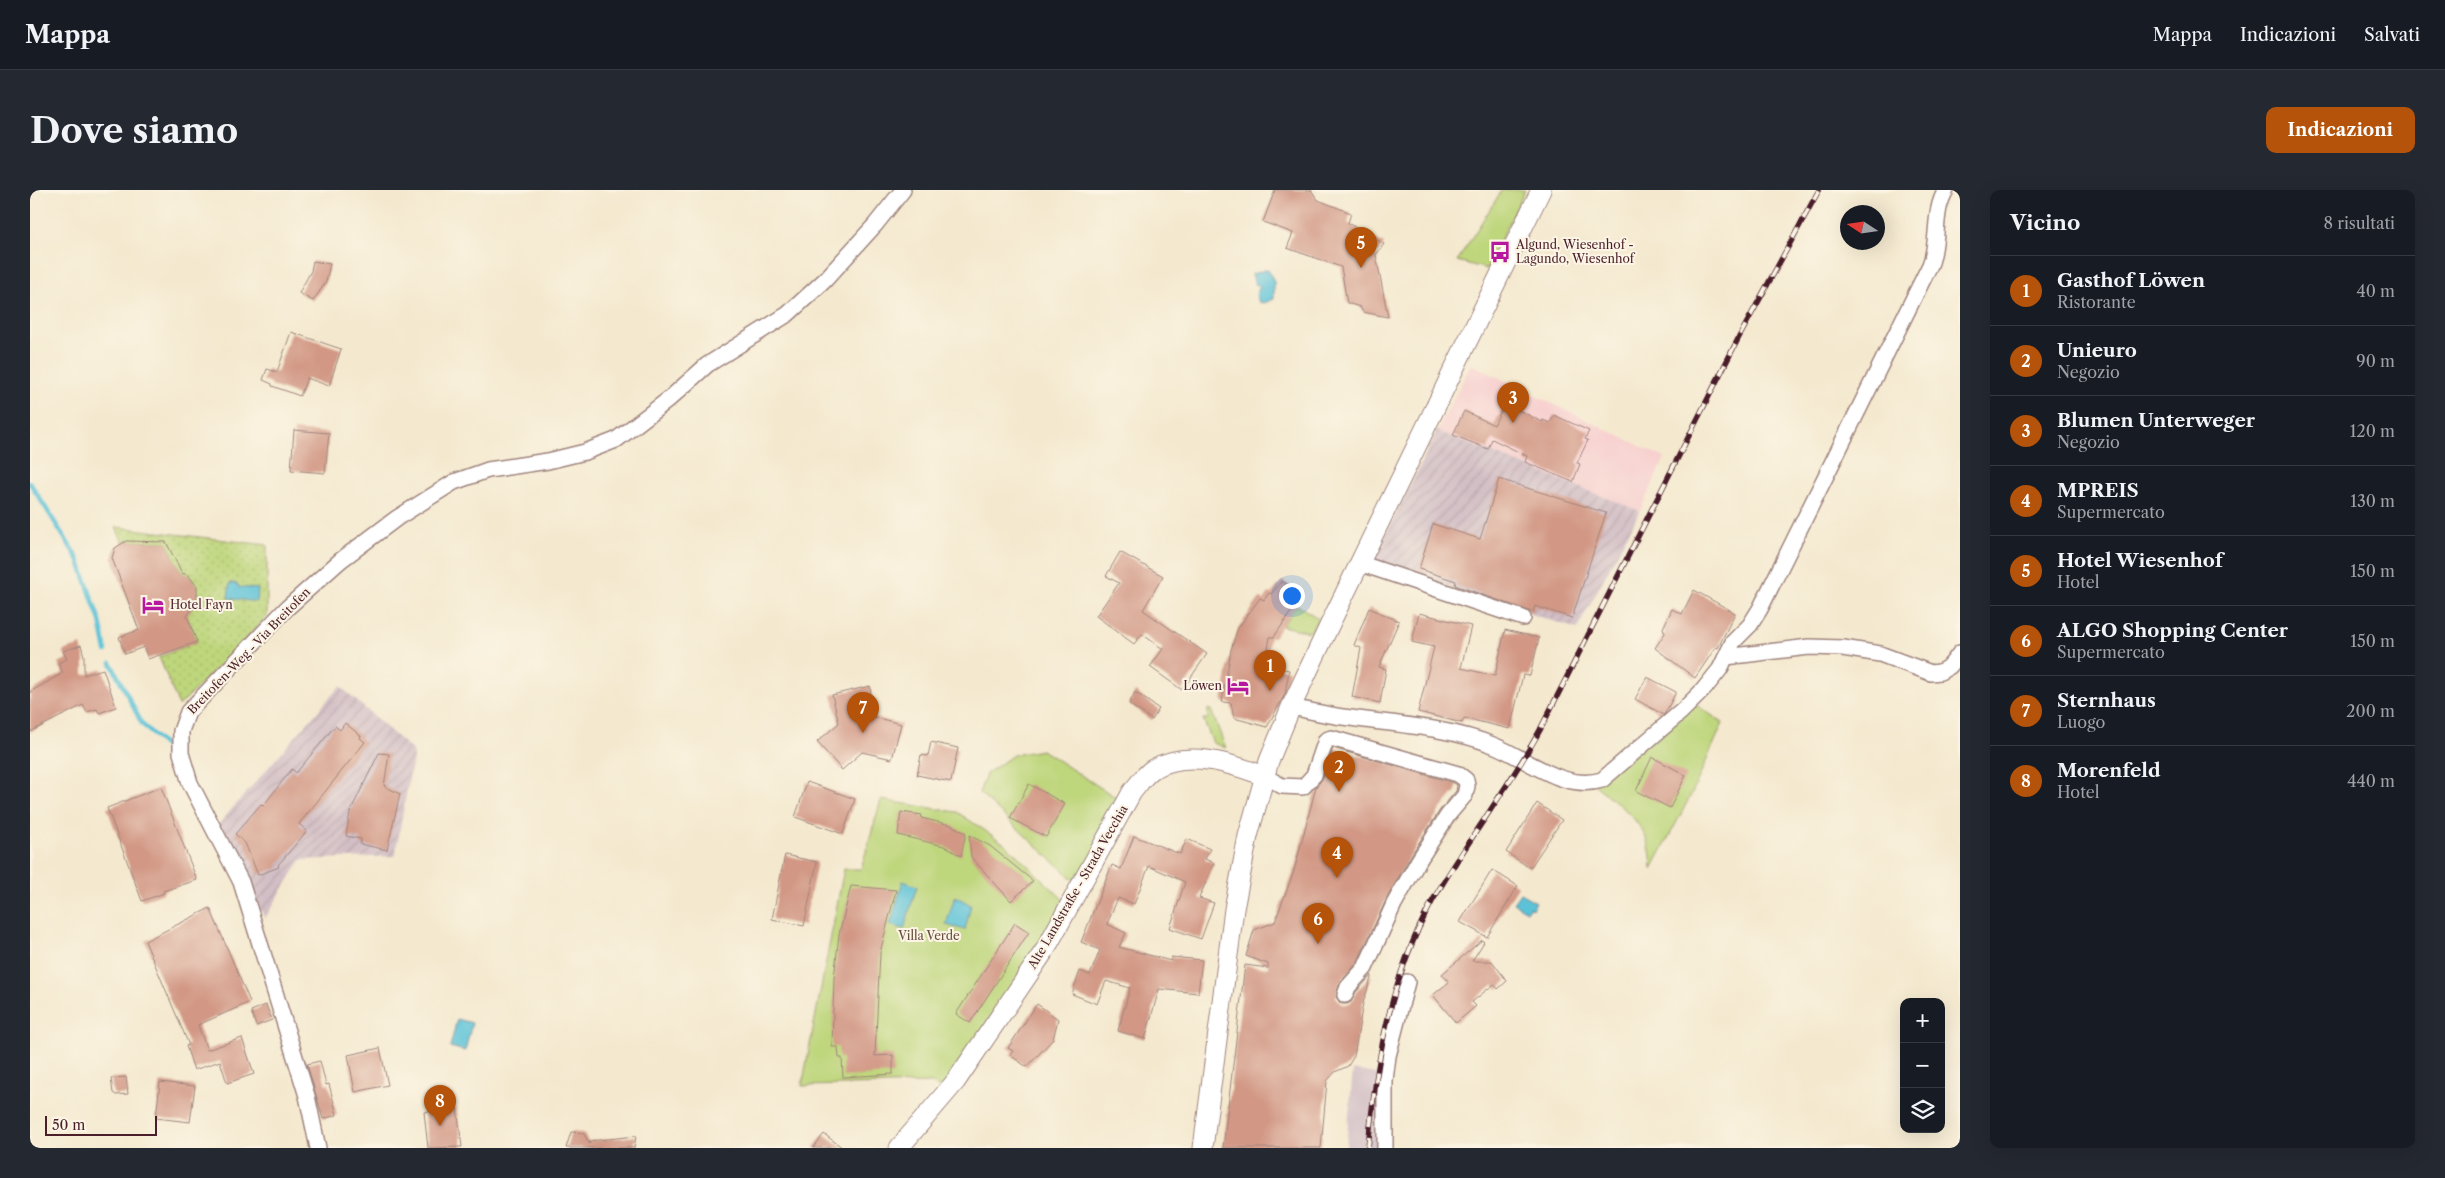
<!DOCTYPE html>
<html lang="it">
<head>
<meta charset="utf-8">
<style>
  body { margin:0; font-family:"Libre Caslon Text",serif; background:#242831; color:#f1f3f6 }
  .controls { position:absolute; right:15px; bottom:15px; display:grid; overflow:hidden; border-radius:10px; box-shadow:0 5px 20px #0002 }
  .controls button { width:45px; height:45px; display:grid; place-items:center; padding:0; border:0; border-bottom:1px solid #363941; background:#171b24; color:#f1f3f6; font:25px sans-serif }
  .compass { position:absolute; left:1810px; top:15px; width:45px; height:45px; border-radius:50%; background:#171b24; box-shadow:0 5px 20px #0002; rotate:282deg }
  .scale { position:absolute; left:15px; bottom:12px; width:112px; box-sizing:border-box; padding-left:5px; border:2px solid #4a1f2b; border-top:0; font-size:14px; line-height:18px; white-space:nowrap; color:#4a1f2b; -webkit-text-stroke:4px #fcf5e5; paint-order:stroke }
  .you { position:absolute; left:1261px; top:405px; width:18px; height:18px; margin:-12px; border:4px solid #fff; border-radius:50%; background:#1a73e8; box-shadow:0 0 0 8px #1a73e833 }
  .badge { display:grid; place-items:center; width:32px; height:32px; border-radius:50%; background:#b45309; color:#fff; font-size:16px; font-weight:700 }
  .pin { position:absolute; translate:-50% -41px; filter:drop-shadow(0 1px 2px #0008) }
  .pin::after { content:''; position:absolute; top:26px; width:18px; height:15px; background:inherit; clip-path:polygon(0 0,100% 0,50% 100%) }
  .list { margin:0; padding:0; list-style:none }
  h2 { display:flex; justify-content:space-between; align-items:center; height:65px; margin:0; padding:0 20px; font-size:21px }
  h2 small { font-size:16px; font-weight:400; color:#9ea1a6 }
  .list li { display:grid; grid-template-columns:32px 1fr auto; gap:15px; align-items:center; box-sizing:border-box; height:70px; padding:0 20px; border-top:1px solid #363941 }
  .list b { display:block; font-size:19px; white-space:nowrap }
  .list p { margin:0; font-size:16px; white-space:nowrap; color:#9ea1a6 }
  .list em { font-size:16px; font-style:normal; color:#9ea1a6 }
  .icon { flex:none; width:28px; height:28px; fill:none; stroke:currentColor; stroke-width:2; stroke-linecap:round; stroke-linejoin:round }
  .map { position:relative; flex:none; width:1930px; height:958px; overflow:hidden; border-radius:10px }
  header { display:flex; align-items:center; gap:30px; box-sizing:border-box; height:70px; padding:0 25px; background:#171b24; border-bottom:1px solid #363941 }
  header strong { font-size:24px }
  nav { display:flex; gap:28px; margin-inline-start:auto; font-size:18px }
  .intro { display:flex; align-items:center; justify-content:space-between; box-sizing:border-box; height:120px; padding:0 30px }
  h1 { margin:0; font-size:35px }
  .button { padding:12px 22px; border-radius:10px; background:#b45309; color:#fff; font-size:18px; font-weight:700 }
  main { display:flex; gap:30px; padding:0 30px }
  aside { flex:1; background:#171b24; border-radius:10px; box-shadow:0 5px 20px #0002 }
  .map>svg:first-child { display:block }
</style>
</head>
<body>
<header>
<strong>Mappa</strong>
<nav><a>Mappa</a><a>Indicazioni</a><a>Salvati</a></nav>
</header>
<div class="intro"><h1>Dove siamo</h1><a class="button">Indicazioni</a></div>
<main>
<div class="map">
<svg width="1930" height="958" viewBox="0 0 1930 958">
  <defs>
    <pattern id="industrial-furrows" width="10" height="10" patternUnits="userSpaceOnUse" patternTransform="scale(1.25)"><rect width="10" height="10" fill="#d2bec5"/><path d="M-1 1l2-2M0 10L10 0M9 11l2-2" fill="none" stroke="#b6a3a9"/></pattern>
    <pattern id="park-dots" width="8" height="8" patternUnits="userSpaceOnUse" patternTransform="scale(1.25)"><rect width="8" height="8" fill="#bed67b"/><path d="M2 2h.1M6 6h.1" fill="none" stroke="#a5b76a" stroke-width="1.8" stroke-linecap="round"/></pattern>
  </defs>
  <rect width="100%" height="100%" fill="#fcf5e5"/>
  <filter id="ink" filterUnits="userSpaceOnUse"><feTurbulence type="fractalNoise" baseFrequency=".02" numOctaves="2"/><feDisplacementMap in="SourceGraphic" scale="10" xChannelSelector="R" yChannelSelector="G"/><feConvolveMatrix kernelMatrix="1 2 1 2 8 2 1 2 1" color-interpolation-filters="sRGB"/></filter>
  <filter id="wash" filterUnits="userSpaceOnUse"><feTurbulence type="fractalNoise" baseFrequency=".0096" numOctaves="4" result="noise"/><feDisplacementMap in="SourceGraphic" scale="20" xChannelSelector="R" yChannelSelector="G"/><feGaussianBlur stdDeviation="1.12" result="paint"/><feColorMatrix in="noise" values="0 0 0 0 0 0 0 0 0 0 0 0 0 0 0 0 0 1.4 0 .05"/><feComposite in="paint" operator="in"/></filter>
  <g filter="url(#wash)">
    <rect width="100%" height="100%" fill="#f4e9cf"/>
    <path fill="#f7d0cf" d="M1441 174 1635 268 1610 321 1407 241Z"/>
    <path fill="url(#industrial-furrows)" d="M1407 241 1610 321 1547 439 1342 372Z
      M310 496 384 562 365 666 271 670 235 728 186 637Z"/>
    <path fill="#d2bec5" d="M1323 880 1357 886 1350 958H1316Z"/>
    <path fill="#bed67b" stroke="#847a53" d="M1472 0H1495L1457 79 1427 71Z
      M1267 415 1288 428 1280 442 1252 436Z
      M1662 512 1693 533 1662 603 1622 679C1621 632 1594 621 1563 593Z
      M1178 519 1181 520 1196 558 1183 553 1173 529H1178Z
      M1012 560 1096 614 1050 696 949 603 956 584 983 565Z
      M851 610 927 622 975 654 1035 711 1008 757 912 900 902 893 772 896 814 679H831Z"/>
    <path fill="url(#park-dots)" stroke="#847a53" d="M86 337 237 355V427L149 516 129 467 167 452 157 426 167 411V396L158 385 152 383 136 352 96 351 93 353Z"/>
    <path fill="#5bc2d8" stroke="#527082" d="M1238 79 1244 92V109L1234 113 1229 112 1226 105 1230 96 1225 94 1222 84Z
      M200 393 208 394V397L228 399 227 412 198 408Z
      M873 691 887 696 874 739 860 735Z
      M1490 703 1506 712 1502 719 1499 717 1497 721 1483 713Z
      M925 706 941 715 935 740 916 735Z
      M427 829 442 833 435 861 420 857Z"/>
    <g fill="none" stroke-linecap="round" stroke-linejoin="round">
      <path stroke="#5bc2d8" stroke-width="4.5" d="M0 293 48 369 70 431 76 461
        M81 473 112 534 138 559"/>
    </g>
    <g id="blocks">
      <path fill="#d29885" d="M1245 0H1281L1288 10 1321 23 1318 33 1354 54 1346 65 1358 127 1333 122 1330 117 1317 113 1311 77 1257 58 1263 43 1233 32Z
        M283 71 300 74 296 92 283 111 269 103 281 81Z
        M261 142 311 159 299 196 277 188 270 206 242 196V194L233 190 237 179 247 182Z
        M1475 213 1512 232 1513 230 1520 233 1524 225 1559 241 1555 249 1558 250 1547 273 1550 274 1543 292 1495 272 1497 266 1462 249 1458 259 1423 245 1434 221 1464 235Z
        M264 240 299 243 295 283 261 280Z
        M1469 289 1576 323 1542 428 1505 416 1503 422 1499 421 1425 395 1426 391 1389 379 1403 334 1450 349Z
        M96 351 136 352 152 383 158 385 167 396V411L157 426 167 452 118 469 114 457 95 464 89 447 109 440 82 368 85 358Z
        M1090 362 1133 386 1113 420 1177 464 1152 500 1120 477 1133 459 1112 444 1104 454 1066 426 1089 393 1076 386Z
        M1252 391 1273 404 1244 447H1240L1235 476 1259 480 1255 504 1237 537 1204 528 1201 513 1192 512 1201 460 1208 438 1230 408 1234 410 1239 403 1241 404Z
        M1664 400 1705 423 1688 458 1686 457 1665 488 1625 458 1635 443 1633 438 1642 419 1652 424Z
        M1339 418 1369 431 1349 477 1356 479 1350 513 1322 507 1331 458 1324 455Z
        M1389 423 1441 436 1431 478 1465 486 1475 440 1509 448 1500 486 1493 485 1480 539 1434 528 1432 533 1388 522 1404 457 1382 452Z
        M51 455 54 466V485L73 479 86 517 69 523 67 519 57 522 53 515 0 542V502L33 483 28 473 37 469 33 461Z
        M1617 487 1646 502 1634 525 1605 509Z
        M840 496 844 527 871 534 862 569 832 562 812 580 787 552 809 533 802 505Z
        M1105 502 1129 519 1122 530 1099 514Z
        M315 533 331 546 330 548 335 552 269 634 277 641 248 675 249 677 228 685 215 653 205 644 231 614 233 616 262 579 266 583 305 536 310 540Z
        M901 552 928 558 921 592 887 585 891 565 898 566Z
        M1303 558 1424 593 1427 595 1426 601 1410 620 1381 665 1356 710 1327 773 1309 794 1306 807 1311 814H1317L1321 812 1326 802 1342 785 1333 813 1324 866 1318 876 1305 882 1297 891 1291 958H1193L1215 775 1238 778V774L1216 766 1224 740 1245 732 1250 718 1264 681 1286 597 1293 588Z
        M349 563 359 564 354 596 370 604 357 660 330 654 331 649 316 646 320 622Z
        M1622 567 1656 585 1640 618 1606 601Z
        M777 592 825 609 813 644 765 627Z
        M999 594 1035 614 1016 647 980 628Z
        M131 597 167 690 133 701 134 703 112 711 77 618Z
        M1507 613 1532 630 1500 678 1476 662Z
        M871 622 892 625 891 628 921 635 936 643 931 666 914 656 868 645Z
        M939 645 960 656 1003 691 981 711 941 667Z
        M1104 646 1150 664 1157 649 1180 659 1175 669 1184 673 1169 708 1184 713 1171 749 1140 738 1155 692 1119 676 1104 714 1088 708 1077 734 1096 743 1089 757 1141 771V767L1172 770 1168 803 1129 799 1115 849 1088 841 1100 798 1076 791 1067 814 1042 804 1050 781 1060 785 1070 760 1051 752 1082 675 1091 679Z
        M755 665 787 672 774 736 742 729Z
        M1462 680 1488 696 1457 747 1430 732Z
        M821 696 866 700 850 763 845 866 863 865V884L813 887 812 868H809L808 857H802L804 788 809 745Z
        M180 718 220 812 168 835 177 860 212 848 224 884 197 893 190 871 164 880 156 856 159 855 115 751Z
        M985 733 999 742 940 833 926 824Z
        M1452 750 1454 752 1442 771H1462L1477 791 1468 799 1464 794 1442 812 1446 816 1426 833 1403 805 1419 792 1412 784Z
        M1007 814 1028 829 1023 849 997 877 980 865 983 861 978 858Z
        M236 815 242 830 226 836 221 821Z
        M350 858 358 895 325 902 318 865Z
        M290 871 296 895 299 894 307 925 293 929 277 874Z
        M96 887 98 904 86 905 83 903 81 888Z
        M130 892 165 896 160 932 126 928Z
        M427 918 432 957 398 958 394 922Z
        M541 942 553 943 560 954 559 951 606 946 604 958H536Z
        M794 944 813 958H783Z"/>
    </g>
  </g>
  <g filter="url(#ink)">
    <use href="#blocks" fill-opacity="0" stroke="#9f847d" stroke-width="1"/>
    <g fill="none" stroke-linecap="round" stroke-linejoin="round">
      <g stroke="#9f847d" stroke-width="18">
        <path id="minor" d="M1329 373 1493 428
          M1696 467 1779 457 1813 458 1850 464 1901 483 1910 482 1920 476 1930 463
          M1261 517C1281 521 1301 526 1321 528 1368 535 1418 537 1463 555 1497 568 1533 602 1572 590L1652 521 1674 499 1690 479 1703 452 1720 435 1730 419 1900 75C1910 50 1902 23 1916 0
          M1234 586 1252 596 1273 597 1284 585 1296 550 1301 548 1428 584 1436 590 1437 596 1435 605 1418 625 1389 670 1364 714 1335 778 1318 797 1315 805
          M288 958 277 906 211 692 160 593 151 563V541L158 522 257 418 311 370 367 328 424 292 458 280 518 271 555 262 586 250 638 210 677 175 758 124 795 90 845 35 873 0
          M1355 958V890L1358 866 1377 792"/>
      </g>
      <g stroke="#9f847d" stroke-width="21">
        <path id="major" d="M869 958 926 891 1015 760 1102 602C1108 595 1115 584 1123 579 1157 559 1200 573 1234 586
          M1173 958 1204 719 1218 646 1239 571 1261 517 1301 432 1511 0"/>
      </g>
      <use href="#minor" stroke="#fff" stroke-width="15"/>
      <use href="#major" stroke="#fff" stroke-width="19"/>
      <g stroke="#4a1f2b" stroke-width="5.5">
        <path id="rail" d="M1338 958C1346 871 1360 788 1403 710 1436 652 1478 599 1510 540L1708 149 1789 0"/>
      </g>
      <use href="#rail" stroke="#fcf5e5" stroke-width="4" stroke-dasharray="11" stroke-linecap="butt"/>
    </g>
  </g>
  <defs>
    <g id="bus-bare" transform="scale(1.725)"><path d="M-5-6H5V4H4V6H2V4H-2V6H-4V4H-5ZM-3.5-4V0h7V-4ZM-3.5 1.2v1.5H-2V1.2ZM2 1.2v1.5H3.5V1.2Z" fill="#b5179e" stroke="#fcf5e5" stroke-width="2.5" paint-order="stroke"/></g>
    <g id="hotel-bare" transform="scale(1.725)"><path d="M-6-4.5h1.5V1H6V5H4.5V3h-9V5H-6ZM-4 0a1.8 1.8 0 1 1 3.6 0ZM.5 0V-2.5h3Q6-2.5 6 0Z" fill="#b5179e" stroke="#fcf5e5" stroke-width="2.5" paint-order="stroke"/></g>
  </defs>
  <g fill-rule="evenodd">
    <use href="#bus-bare" x="1470" y="62"/>
    <use href="#hotel-bare" x="123" y="415"/>
    <use href="#hotel-bare" x="1208" y="496"/>
  </g>
  <g text-anchor="middle" stroke-width="4" stroke-linejoin="round" paint-order="stroke">
    <g font-size="12" fill="#4a1f2b" stroke="#fcf5e5" text-anchor="start">
      <text x="1486" y="59">Algund, Wiesenhof -<tspan x="1486" dy="14">Lagundo, Wiesenhof</tspan></text>
      <text x="140" y="419">Hotel Fayn</text>
      <text x="1192" y="500" text-anchor="end">Löwen</text>
    </g>
    <g font-size="12" fill="#4a1f2b" stroke="#fcf5e5">
      <text transform="translate(219 461) rotate(-46)" y="4">Breitofen-Weg - Via Breitofen</text>
      <text transform="translate(1048 697) rotate(-60)" y="4">Alte Landstraße - Strada Vecchia</text>
    </g>
    <g font-size="12" fill="#674d3f" stroke="#fcf5e5">
      <text x="899" y="750">Villa Verde</text>
    </g>
  </g>
</svg>
<div class="controls">
<button>+</button>
<button>−</button>
<button><svg class="icon" aria-label="layers" viewBox="0 0 24 24"><path d="M12 4l9 5-9 5-9-5zM3 14l9 5 9-5"/></svg></button>
</div>
<svg class="compass" viewBox="-18 -18 36 36"><path d="M0-13l5 13h-10z" fill="#e53935"/><path d="M0 13l5-13h-10z" fill="#9ea1a6"/></svg>
<div class="scale">50 m</div>
<div class="you"></div>
<div class="pin badge" style="left:1240px;top:501px">1</div>
<div class="pin badge" style="left:1309px;top:602px">2</div>
<div class="pin badge" style="left:1483px;top:233px">3</div>
<div class="pin badge" style="left:1307px;top:688px">4</div>
<div class="pin badge" style="left:1331px;top:78px">5</div>
<div class="pin badge" style="left:1288px;top:754px">6</div>
<div class="pin badge" style="left:833px;top:543px">7</div>
<div class="pin badge" style="left:410px;top:936px">8</div>
</div>
<aside>
<h2>Vicino<small>8 risultati</small></h2>
<ul class="list">
<li><span class="badge">1</span><div><b>Gasthof Löwen</b><p>Ristorante</p></div><em>40 m</em></li>
<li><span class="badge">2</span><div><b>Unieuro</b><p>Negozio</p></div><em>90 m</em></li>
<li><span class="badge">3</span><div><b>Blumen Unterweger</b><p>Negozio</p></div><em>120 m</em></li>
<li><span class="badge">4</span><div><b>MPREIS</b><p>Supermercato</p></div><em>130 m</em></li>
<li><span class="badge">5</span><div><b>Hotel Wiesenhof</b><p>Hotel</p></div><em>150 m</em></li>
<li><span class="badge">6</span><div><b>ALGO Shopping Center</b><p>Supermercato</p></div><em>150 m</em></li>
<li><span class="badge">7</span><div><b>Sternhaus</b><p>Luogo</p></div><em>200 m</em></li>
<li><span class="badge">8</span><div><b>Morenfeld</b><p>Hotel</p></div><em>440 m</em></li>
</ul>
</aside>
</main>
</body>
</html>
